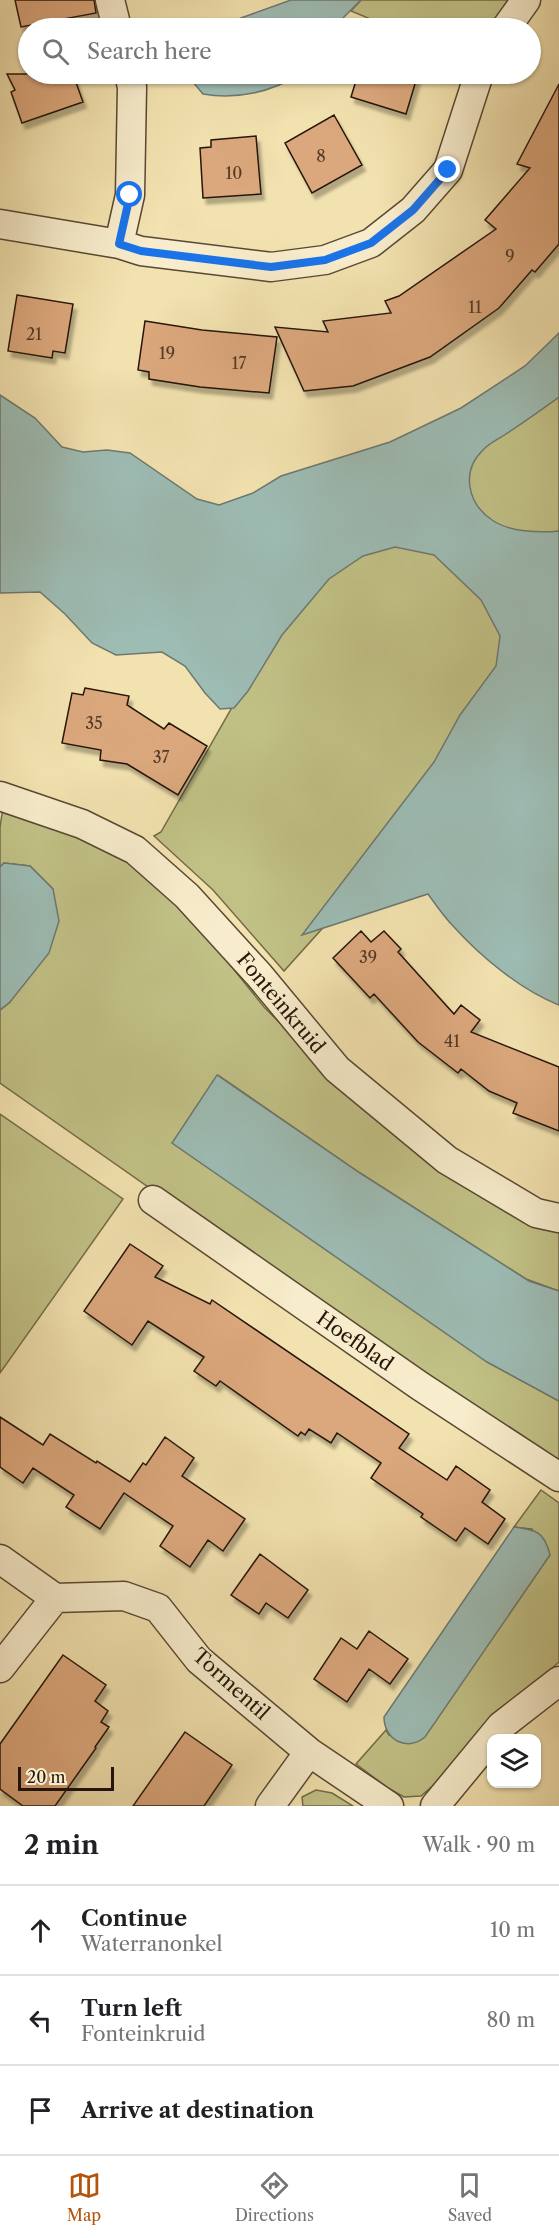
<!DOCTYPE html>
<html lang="en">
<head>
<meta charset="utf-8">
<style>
  body { margin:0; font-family:"Libre Caslon Text",serif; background:#f6f6f6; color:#202124 }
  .controls { position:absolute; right:18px; bottom:18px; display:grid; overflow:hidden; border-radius:12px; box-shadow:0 2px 4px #0004 }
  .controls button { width:54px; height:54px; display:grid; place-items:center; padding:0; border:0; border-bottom:2px solid #e0e0e0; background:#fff; color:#202124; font:30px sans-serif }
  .scale { position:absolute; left:18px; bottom:15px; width:96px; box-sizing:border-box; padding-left:6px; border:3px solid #26150a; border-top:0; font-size:16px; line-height:21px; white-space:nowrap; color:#26150a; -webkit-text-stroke:4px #f7eccb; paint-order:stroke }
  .stop { position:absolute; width:18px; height:18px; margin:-14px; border:4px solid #1a73e8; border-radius:50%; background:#fff }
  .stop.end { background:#1a73e8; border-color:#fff; box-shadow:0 2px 6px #0008 }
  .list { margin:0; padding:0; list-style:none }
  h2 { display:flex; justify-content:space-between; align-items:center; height:78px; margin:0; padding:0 24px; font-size:26px }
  h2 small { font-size:20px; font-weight:400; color:#757577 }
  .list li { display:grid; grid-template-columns:39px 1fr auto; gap:18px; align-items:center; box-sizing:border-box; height:90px; padding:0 24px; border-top:2px solid #e0e0e0 }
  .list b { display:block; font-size:22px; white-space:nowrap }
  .list p { margin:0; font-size:20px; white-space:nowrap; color:#757577 }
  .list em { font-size:20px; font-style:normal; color:#757577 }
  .icon { flex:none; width:33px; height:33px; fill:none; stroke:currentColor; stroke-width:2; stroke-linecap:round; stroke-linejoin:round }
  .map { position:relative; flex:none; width:559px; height:1806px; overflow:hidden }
  .search { position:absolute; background:#fff; box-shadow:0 2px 4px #0004; left:18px; right:18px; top:18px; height:66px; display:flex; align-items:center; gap:15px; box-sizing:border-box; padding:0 21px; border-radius:33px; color:#757577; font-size:22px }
  .sheet { height:348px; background:#fff }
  nav { display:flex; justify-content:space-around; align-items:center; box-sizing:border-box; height:84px; border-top:2px solid #e0e0e0; background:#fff; font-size:16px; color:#757577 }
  nav a { display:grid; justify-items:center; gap:3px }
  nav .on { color:#b45309 }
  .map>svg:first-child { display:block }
</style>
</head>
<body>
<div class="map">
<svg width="559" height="1806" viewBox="0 0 559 1806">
  <defs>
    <filter id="shadow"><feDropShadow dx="3.5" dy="6" stdDeviation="1.5" flood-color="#0004"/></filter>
  </defs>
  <rect width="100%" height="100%" fill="#f2e2af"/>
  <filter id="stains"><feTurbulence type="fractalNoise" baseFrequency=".00333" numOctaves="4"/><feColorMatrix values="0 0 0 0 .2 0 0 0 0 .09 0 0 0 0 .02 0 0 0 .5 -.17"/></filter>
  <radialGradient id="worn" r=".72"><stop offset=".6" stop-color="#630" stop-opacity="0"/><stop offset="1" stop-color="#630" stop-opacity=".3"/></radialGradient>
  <path fill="#c1c186" stroke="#746b48" stroke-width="1.5" d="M361 0H515L496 28H392L351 11Z
    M559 368V578L526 702 284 971 213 890 154 836 161 832 271 639 334 513Z
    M3 808 48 823 117 854 158 887 206 935 264 1007 369 1112 559 1230V1291L526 1279 360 1173 218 1075 487 1362 559 1401V1468L345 1325 0 1083V1010L10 1002 53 889 30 866 4 863 0 867V827Z
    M0 1114 123 1199 0 1373Z
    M541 1490 559 1503V1662L496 1717 436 1783 421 1796 404 1797 388 1788 356 1764 386 1730 389 1735 532 1529 514 1527Z
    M316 1790 332 1793 353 1806H303L302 1797Z"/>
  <path fill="#9dbcb4" stroke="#6d7970" stroke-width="1.5" d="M291 0H361L333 28H219L241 18Z
    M190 74H300C272 92 236 100 203 94L192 81Z
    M559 333V397C541 410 524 422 506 434 499 439 489 443 483 450 461 471 467 503 492 520 509 532 539 533 559 531V1005C521 990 481 957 454 927 444 917 436 905 428 894L302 935 434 762 460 715 496 666 500 636 481 600 434 555 395 547 363 556 329 579 282 635 248 691 234 708 220 709 205 693 185 666 162 652 116 655 92 643 65 614 40 592 0 593V395L35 418 62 447 83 452 107 450 130 453 197 499 219 505 253 493 281 476 390 442 461 408 525 366Z
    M4 863 30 866 53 889 59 921 49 953 10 1002 0 1010V867Z
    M217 1075 360 1173 529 1281 559 1291V1401L487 1362 172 1143Z
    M514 1527C536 1530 544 1531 550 1555L425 1737C407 1752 384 1740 384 1717Z"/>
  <path fill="#dba77b" stroke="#26150a" stroke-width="1.5" filter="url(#shadow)" d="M15 0H94L96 13 21 27Z
    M7 74H73L83 102 22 123 11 92 15 90Z
    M358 74H418L406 114 351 97Z
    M559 84V244L535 272 532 270 499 308 430 357 353 386 304 391 275 327 328 332 323 321 391 313 385 301 399 296 496 229 485 220 530 168 517 164Z
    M334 115 362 165 312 193 285 143Z
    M256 136 261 194 203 198 200 148 211 147V140Z
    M17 295 73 304 65 353 53 351 52 358 8 351Z
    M145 321 202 330 277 337 269 393 200 387 149 379V372L138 370Z
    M85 688 129 696 127 705 164 729 169 723 207 746 178 795 127 764 100 760 101 750 62 743 72 693 83 695Z
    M361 931 371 942 384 931 401 949 398 952 454 1014 461 1005 480 1020 471 1032 559 1067V1131L513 1113 517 1103 489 1091 461 1069 458 1073 418 1042 374 994 370 998 333 958Z
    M130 1244 163 1266 155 1277 210 1304 212 1300 409 1434 399 1448 447 1480 456 1466 490 1490 482 1502 505 1519 488 1544 465 1528 456 1541 421 1517 423 1514 371 1478 381 1463 337 1433 331 1443 309 1429 305 1435 301 1432 298 1436 220 1381 216 1386 194 1371 204 1357 148 1321 132 1345 84 1311Z
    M0 1417 43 1445 50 1434 96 1463 97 1461 130 1482 143 1463 146 1465 165 1437 194 1458 182 1476 245 1519 223 1551 208 1540 190 1567 160 1546 173 1526 124 1493 100 1529 66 1507 74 1495 33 1468 23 1483 0 1467Z
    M260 1554 308 1590 288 1618 266 1603 259 1614 231 1595Z
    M369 1631 408 1659 390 1684 369 1669 347 1702 314 1679 341 1638 357 1649Z
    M63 1655 106 1685 95 1701 108 1711 101 1722 109 1727 95 1747 96 1748 55 1806H23L0 1789V1744Z
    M185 1732 232 1765 204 1806H133Z"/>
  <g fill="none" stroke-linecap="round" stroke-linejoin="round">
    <g stroke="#594833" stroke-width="31">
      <path id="minor" d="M110 0 117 28
        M506 28 526 0
        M0 224 119 244 141 251 271 267 325 260 371 243 413 210 448 170 479 74
        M119 244 130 195 132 87 129 74
        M0 796 82 824 135 850 187 896 259 975 337 1069 447 1160 536 1213 559 1218
        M153 1200 420 1386 559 1477
        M0 1559 55 1598 124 1596 158 1608 199 1660 309 1752 389 1806
        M0 1668 55 1598
        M270 1806 309 1752
        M435 1806 501 1726 559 1681"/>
    </g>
    <use href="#minor" stroke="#f7eccb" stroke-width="28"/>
  </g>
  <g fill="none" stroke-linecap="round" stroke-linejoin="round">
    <path stroke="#1a73e8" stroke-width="8" d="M130 195 119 244 141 251 271 267 325 260 371 243 413 210 448 170"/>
  </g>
  <g text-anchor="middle" stroke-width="4.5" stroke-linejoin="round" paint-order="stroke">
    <g font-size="16" fill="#533a26">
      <text x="321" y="162">8</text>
      <text x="234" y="179">10</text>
      <text x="510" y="262">9</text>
      <text x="475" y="313">11</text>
      <text x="34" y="340">21</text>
      <text x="167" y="359">19</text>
      <text x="239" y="369">17</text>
      <text x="94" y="729">35</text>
      <text x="161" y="763">37</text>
      <text x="368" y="963">39</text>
      <text x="452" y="1047">41</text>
    </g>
    <g font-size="20" fill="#26150a" stroke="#f7eccb">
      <text transform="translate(281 1003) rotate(50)" y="7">Fonteinkruid</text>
      <text transform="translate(355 1341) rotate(35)" y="7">Hoefblad</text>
      <text transform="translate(231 1684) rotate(42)" y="7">Tormentil</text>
    </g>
  </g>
  <rect width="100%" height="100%" filter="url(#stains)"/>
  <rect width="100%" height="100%" fill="url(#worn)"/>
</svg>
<div class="controls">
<button><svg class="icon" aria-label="layers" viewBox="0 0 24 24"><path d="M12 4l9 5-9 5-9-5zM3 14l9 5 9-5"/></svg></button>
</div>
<div class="scale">20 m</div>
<div class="stop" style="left:130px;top:195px"></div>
<div class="stop end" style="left:448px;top:170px"></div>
<div class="search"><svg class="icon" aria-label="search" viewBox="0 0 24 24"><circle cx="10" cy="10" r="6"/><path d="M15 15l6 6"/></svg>Search here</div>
</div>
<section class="sheet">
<h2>2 min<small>Walk · 90 m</small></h2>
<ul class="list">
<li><svg class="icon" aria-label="ahead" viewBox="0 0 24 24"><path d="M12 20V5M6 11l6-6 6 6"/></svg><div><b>Continue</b><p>Waterranonkel</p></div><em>10 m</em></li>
<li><svg class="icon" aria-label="left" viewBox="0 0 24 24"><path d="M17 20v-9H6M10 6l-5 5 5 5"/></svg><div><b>Turn left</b><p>Fonteinkruid</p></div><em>80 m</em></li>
<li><svg class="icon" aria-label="arrive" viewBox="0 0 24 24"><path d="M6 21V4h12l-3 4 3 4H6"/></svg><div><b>Arrive at destination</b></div></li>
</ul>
</section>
<nav>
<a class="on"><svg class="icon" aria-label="map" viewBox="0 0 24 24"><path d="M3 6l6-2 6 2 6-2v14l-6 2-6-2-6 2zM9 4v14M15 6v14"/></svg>Map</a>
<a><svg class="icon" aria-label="directions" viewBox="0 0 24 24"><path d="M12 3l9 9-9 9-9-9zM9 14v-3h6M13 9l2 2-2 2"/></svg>Directions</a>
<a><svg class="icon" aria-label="saved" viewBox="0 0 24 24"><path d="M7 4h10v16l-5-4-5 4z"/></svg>Saved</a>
</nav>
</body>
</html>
